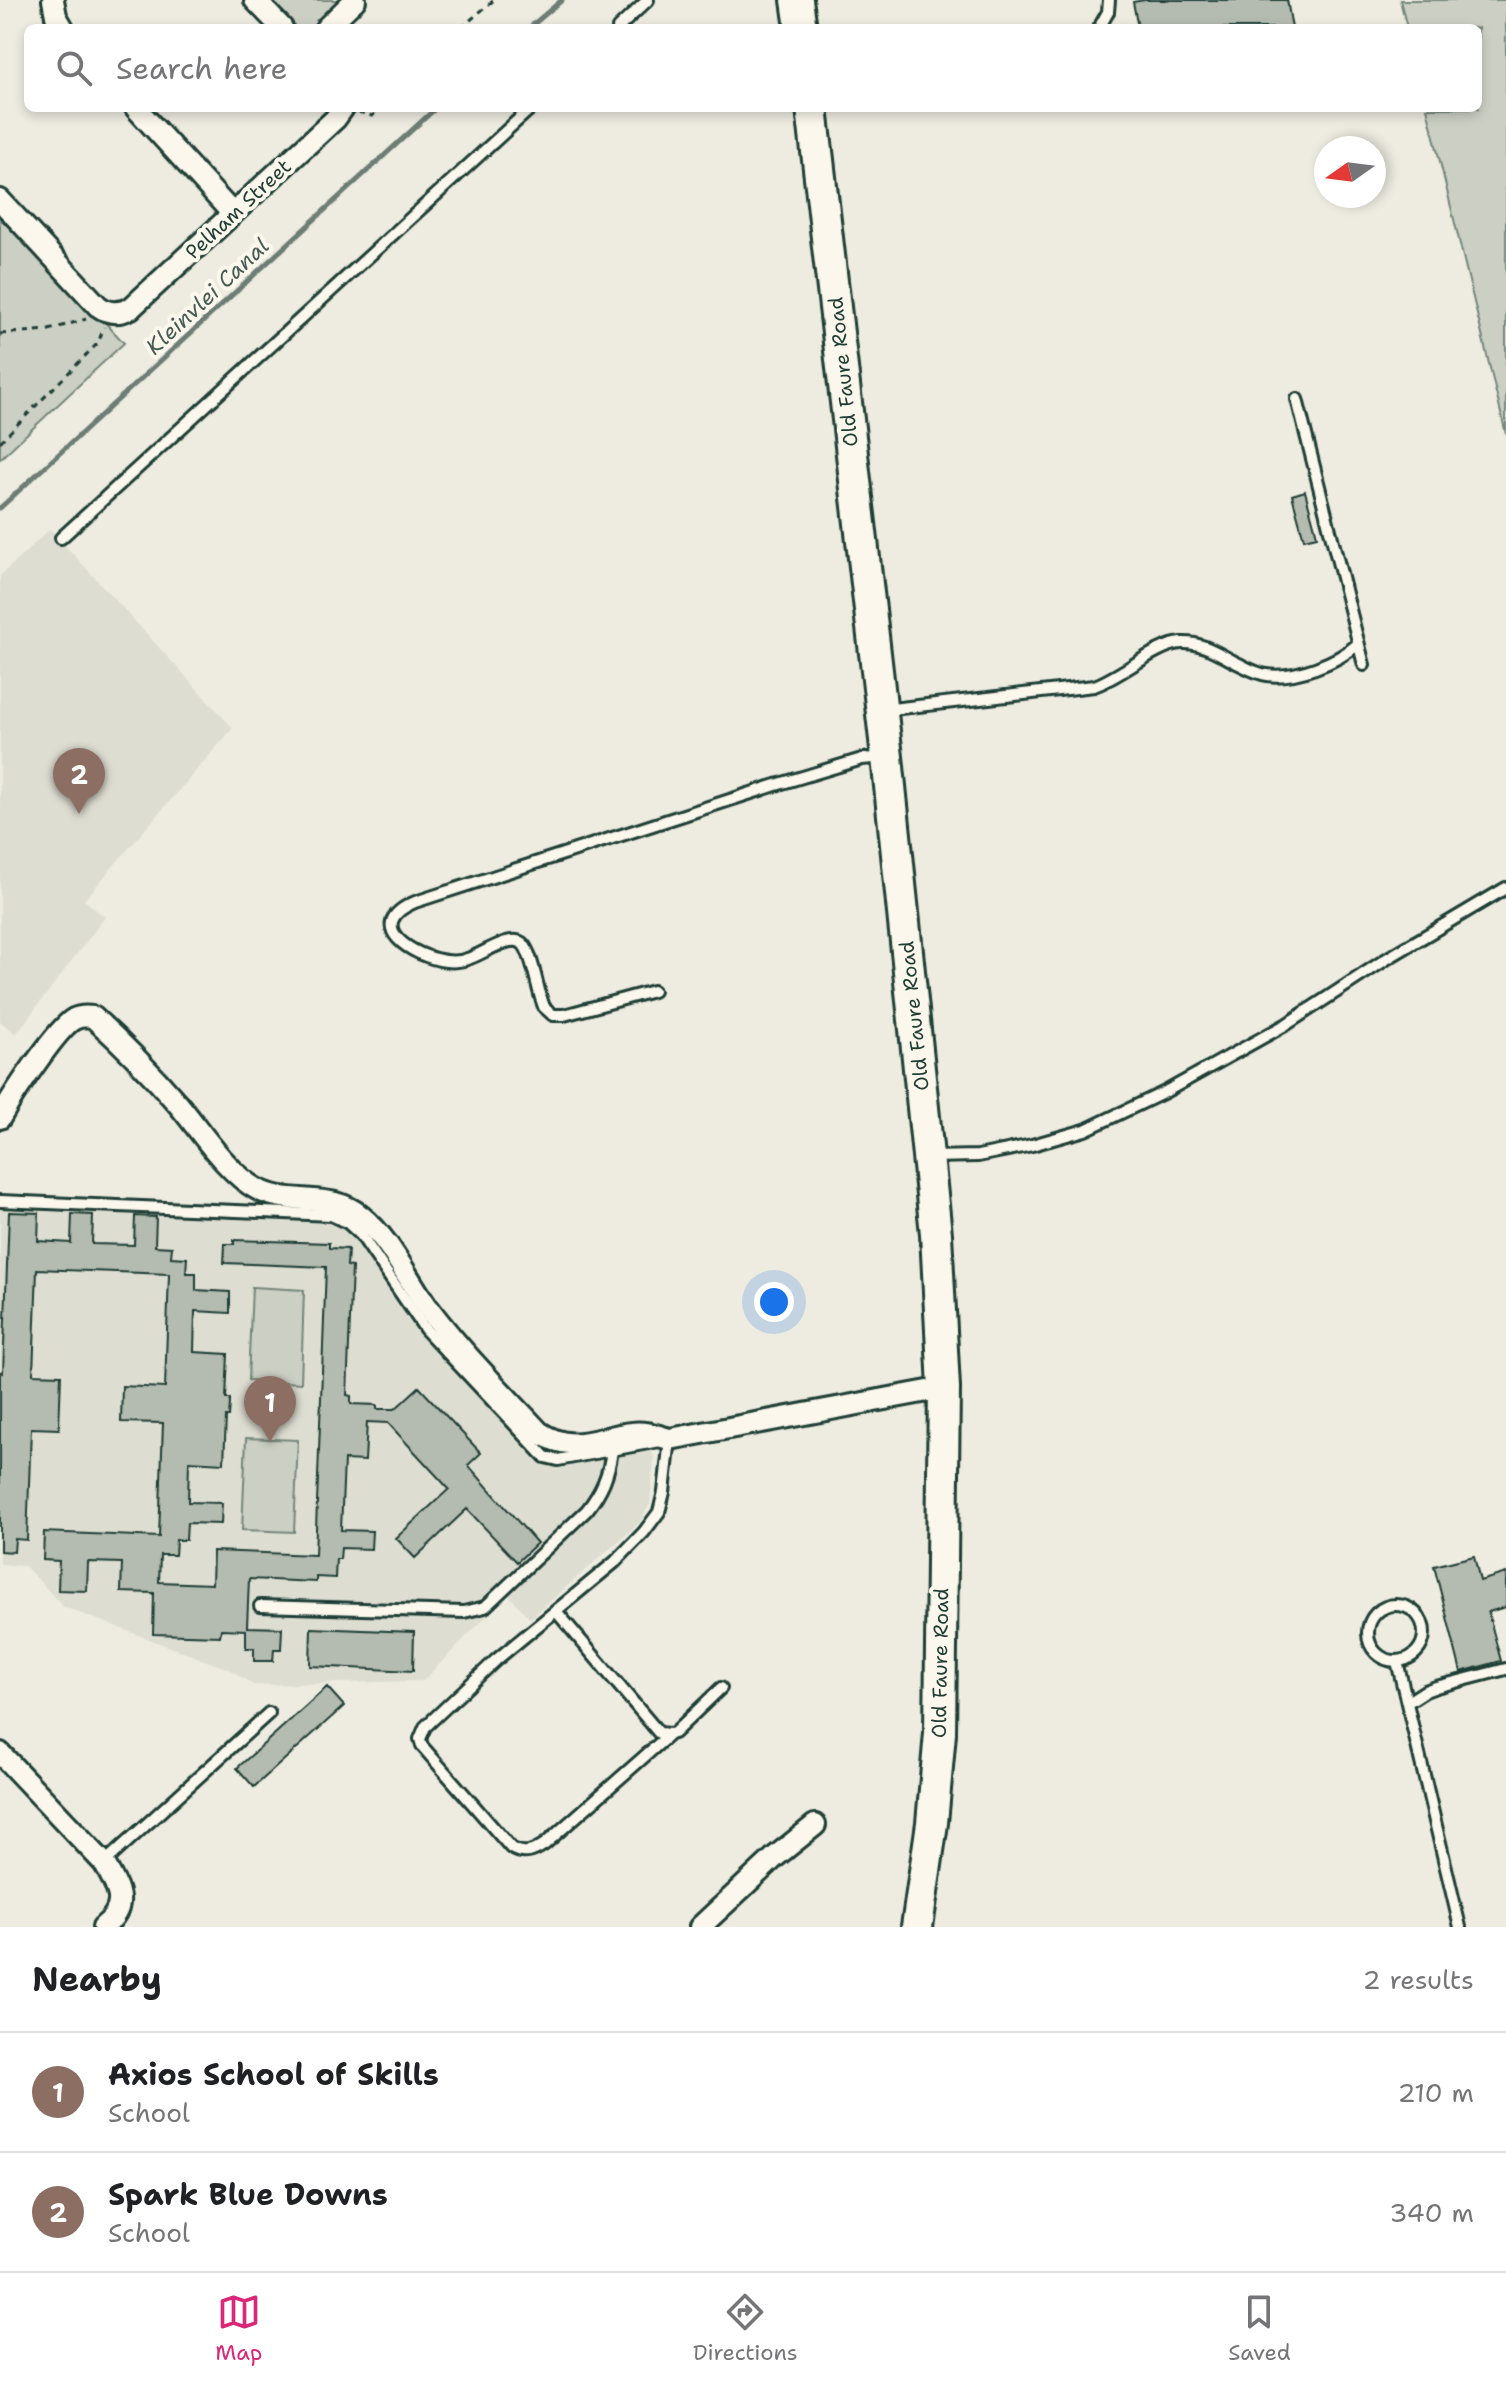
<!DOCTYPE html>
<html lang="en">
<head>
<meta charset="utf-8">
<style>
  body { margin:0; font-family:"Shantell Sans",sans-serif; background:#f6f6f6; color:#202124 }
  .compass { position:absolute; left:1314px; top:136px; width:72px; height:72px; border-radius:50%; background:#fff; box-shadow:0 4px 12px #0003; rotate:256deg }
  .you { position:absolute; left:774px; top:1302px; width:28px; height:28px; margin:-20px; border:6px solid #fff; border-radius:50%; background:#1a73e8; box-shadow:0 0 0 12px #1a73e833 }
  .badge { display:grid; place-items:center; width:52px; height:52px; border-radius:50%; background:#db2777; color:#fff; font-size:26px; font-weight:700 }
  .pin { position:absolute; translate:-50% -66px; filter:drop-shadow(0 2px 4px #0008) }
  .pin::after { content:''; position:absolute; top:42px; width:28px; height:24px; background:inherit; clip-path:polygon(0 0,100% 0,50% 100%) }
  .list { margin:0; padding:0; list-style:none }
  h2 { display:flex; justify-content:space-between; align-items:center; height:104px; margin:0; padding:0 32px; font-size:34px }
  h2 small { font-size:26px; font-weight:400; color:#757577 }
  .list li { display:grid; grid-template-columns:52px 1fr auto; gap:24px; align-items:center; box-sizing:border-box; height:120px; padding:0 32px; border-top:2px solid #e0e0e0 }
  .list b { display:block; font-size:30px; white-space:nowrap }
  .list p { margin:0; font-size:26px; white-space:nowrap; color:#757577 }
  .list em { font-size:26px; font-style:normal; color:#757577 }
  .icon { flex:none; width:44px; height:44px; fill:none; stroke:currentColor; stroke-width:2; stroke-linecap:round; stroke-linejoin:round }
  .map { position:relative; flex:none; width:1506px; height:1927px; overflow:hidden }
  .search { position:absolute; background:#fff; box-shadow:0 4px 12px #0003; left:24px; right:24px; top:24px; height:88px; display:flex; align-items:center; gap:20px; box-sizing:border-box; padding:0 28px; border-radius:12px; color:#757577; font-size:30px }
  .sheet { height:344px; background:#fff }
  nav { display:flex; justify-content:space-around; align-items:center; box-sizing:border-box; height:112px; border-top:2px solid #e0e0e0; background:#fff; font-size:22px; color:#757577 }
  nav a { display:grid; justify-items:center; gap:4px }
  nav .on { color:#db2777 }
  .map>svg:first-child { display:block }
</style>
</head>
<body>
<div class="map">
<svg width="1506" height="1927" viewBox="0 0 1506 1927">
  <rect width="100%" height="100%" fill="#eeece1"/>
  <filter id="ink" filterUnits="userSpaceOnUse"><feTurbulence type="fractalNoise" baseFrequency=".0125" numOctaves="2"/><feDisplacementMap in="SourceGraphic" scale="16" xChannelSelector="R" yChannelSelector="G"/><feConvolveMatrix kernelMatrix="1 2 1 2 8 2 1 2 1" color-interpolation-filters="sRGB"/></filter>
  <g filter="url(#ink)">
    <path fill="#ddddd2" d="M50 529 233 728 84 900 105 917 16 1034 0 1021V576Z
      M0 1193 316 1206 369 1235 431 1326 547 1450 559 1453 638 1439 650 1447 654 1458 650 1504 639 1523 530 1619 508 1594 423 1681 253 1685 231 1670 64 1607 25 1566 0 1564Z"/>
    <path fill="#cbcfc4" stroke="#75867c" stroke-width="2" d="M265 0H346L316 28H291Z
      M1400 0H1506V434L1427 108H1478V28H1407Z
      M0 208 124 343 0 459Z
      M252 1287 304 1290 301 1383 248 1380Z
      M246 1438 298 1440 294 1532 242 1530Z"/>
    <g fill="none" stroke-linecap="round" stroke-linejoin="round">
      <path stroke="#6c7d74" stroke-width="5" d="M529 28 562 0
        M0 508 436 108"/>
    </g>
    <path fill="#b4bbb0" stroke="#1f3d34" stroke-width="2" d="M1144 0H1287L1292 28H1138L1133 2Z
      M1305 491 1317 536 1304 539 1292 495Z
      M9 1212 39 1213 38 1241 71 1243 72 1214 93 1215 92 1244 134 1245 135 1216 156 1217 155 1246 172 1247 171 1257 187 1258 186 1273H196V1290L230 1292V1313L195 1311 194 1352 228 1354 226 1399H230V1403L229 1417H226L224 1463 189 1461 188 1502 222 1503 221 1524 187 1523 186 1540H176L175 1555H160L159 1582 212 1584 213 1551 315 1555 326 1267 224 1263 225 1244H234V1240L329 1243V1248L348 1249 347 1266 352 1267 347 1395 351 1396V1404L377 1405V1409H395L419 1387 481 1453 468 1465 537 1543 517 1562 467 1509 415 1558 396 1538 449 1489 388 1423 367 1422 365 1461 344 1460 341 1530 372 1531 371 1549 341 1548 340 1559H336L335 1578 316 1577V1582L249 1579 247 1627 282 1628 281 1649H274L273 1661H254V1648H246V1630L221 1629 220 1636 153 1634 154 1593 121 1592 122 1563 88 1562 87 1591 58 1590 59 1561 43 1560 44 1532 159 1537 163 1423 121 1422 122 1386 165 1388 169 1274 37 1269 33 1374 61 1375 59 1429 31 1428 27 1540 15 1539 14 1552 0 1551V1372L3 1373Z
      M1474 1556 1480 1581 1506 1573V1607L1488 1612 1501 1661 1461 1672 1434 1566Z
      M311 1628 414 1632 413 1671 310 1666Z
      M327 1687 344 1706 254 1787 237 1768Z"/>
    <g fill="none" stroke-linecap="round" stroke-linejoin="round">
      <g stroke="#1f3d34" stroke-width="16">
        <path id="lane" d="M618 28 648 0
          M1099 28 1108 12 1109 0
          M1297 399 1364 665
          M61 538 531 108
          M883 710 1094 686C1121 677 1157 644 1182 643 1204 642 1220 655 1239 664 1247 668 1258 674 1267 675 1296 679 1338 662 1358 644
          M653 991 564 1015H553L544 1007 542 1001C537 988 532 951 522 943 510 934 483 954 470 958 463 961 454 962 446 961 413 957 361 925 415 902L776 785 862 759 885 757
          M930 1157 978 1156 1032 1145 1085 1130 1165 1092 1287 1024 1388 958 1506 888
          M0 1201 331 1215 348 1223 361 1235 425 1329 545 1457 558 1460 670 1439 664 1492 659 1512 644 1532 615 1562 496 1660 425 1727 420 1739 422 1746 511 1848C524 1856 533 1852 545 1844L670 1734
          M1368 1633a28 28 0 1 1 56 0a28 28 0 1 1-56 0Z
          M260 1606 464 1612 485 1607 587 1510C602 1491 609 1474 612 1450
          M556 1611 659 1733 670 1734 674 1733 721 1688
          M1397 1661 1460 1927
          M1408 1702 1425 1691 1436 1687 1506 1669
          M104 1863 269 1713"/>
      </g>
      <g stroke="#1f3d34" stroke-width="26">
        <path id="street" d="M53 0 56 16 63 28
          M255 0 282 28
          M326 28 355 0
          M136 108 232 213
          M0 200 98 306C109 314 119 314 131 308L335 119 343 108
          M0 1118C11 1098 57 1028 74 1019 80 1016 86 1016 93 1017 123 1044 152 1074 178 1104 200 1130 227 1173 257 1189 290 1207 331 1190 361 1216 391 1240 407 1279 429 1309 462 1353 502 1392 539 1432 573 1455 596 1437 632 1433 645 1431 658 1436 670 1439L944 1388
          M0 1753 104 1863C118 1888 130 1906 103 1927
          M700 1927 775 1857 815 1825"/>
      </g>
      <g stroke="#1f3d34" stroke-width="36">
        <path id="primary" d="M797 0 801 28
          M812 108 887 757 936 1234 944 1388 940 1733 932 1823 917 1927"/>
      </g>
      <path stroke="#1f3d34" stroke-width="3" stroke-dasharray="6 6" stroke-linecap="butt" d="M461 28 494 0
        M358 112 372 116 382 108
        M0 334 49 330 86 319
        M0 442 98 343 104 327"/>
      <use href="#lane" stroke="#fbf7ec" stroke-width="10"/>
      <use href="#street" stroke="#fbf7ec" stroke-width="20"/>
      <use href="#primary" stroke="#fbf7ec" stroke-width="30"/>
    </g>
  </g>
  <g text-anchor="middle" stroke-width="8" stroke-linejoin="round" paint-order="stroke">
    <g font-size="20" fill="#1f3d34" stroke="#fbf7ec">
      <text transform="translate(238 209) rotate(-43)" y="7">Pelham Street</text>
      <text transform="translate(843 372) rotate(-96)" y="7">Old Faure Road</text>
      <text transform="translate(914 1016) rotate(-96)" y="7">Old Faure Road</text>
      <text transform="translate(940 1663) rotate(-89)" y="7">Old Faure Road</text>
    </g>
    <g font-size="22" font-style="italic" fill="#455d54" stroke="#fbf7ec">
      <text transform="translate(207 296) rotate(-43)" y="8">Kleinvlei Canal</text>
    </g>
  </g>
</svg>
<svg class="compass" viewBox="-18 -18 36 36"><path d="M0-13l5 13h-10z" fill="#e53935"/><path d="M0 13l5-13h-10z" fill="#757577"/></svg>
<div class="you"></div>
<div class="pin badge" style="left:270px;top:1442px;background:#8d6e63">1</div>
<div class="pin badge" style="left:79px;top:814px;background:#8d6e63">2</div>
<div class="search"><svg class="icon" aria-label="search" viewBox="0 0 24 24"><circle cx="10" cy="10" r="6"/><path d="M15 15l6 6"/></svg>Search here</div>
</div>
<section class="sheet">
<h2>Nearby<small>2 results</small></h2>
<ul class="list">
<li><span class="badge" style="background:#8d6e63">1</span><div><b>Axios School of Skills</b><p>School</p></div><em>210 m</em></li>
<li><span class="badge" style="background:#8d6e63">2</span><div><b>Spark Blue Downs</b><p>School</p></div><em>340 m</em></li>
</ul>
</section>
<nav>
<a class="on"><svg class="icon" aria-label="map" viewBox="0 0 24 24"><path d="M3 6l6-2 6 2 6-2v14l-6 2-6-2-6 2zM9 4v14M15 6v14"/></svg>Map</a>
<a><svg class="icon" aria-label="directions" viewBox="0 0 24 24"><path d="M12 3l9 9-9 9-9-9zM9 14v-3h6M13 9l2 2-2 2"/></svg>Directions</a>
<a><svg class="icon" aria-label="saved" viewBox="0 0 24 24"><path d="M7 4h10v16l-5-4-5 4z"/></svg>Saved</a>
</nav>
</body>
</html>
